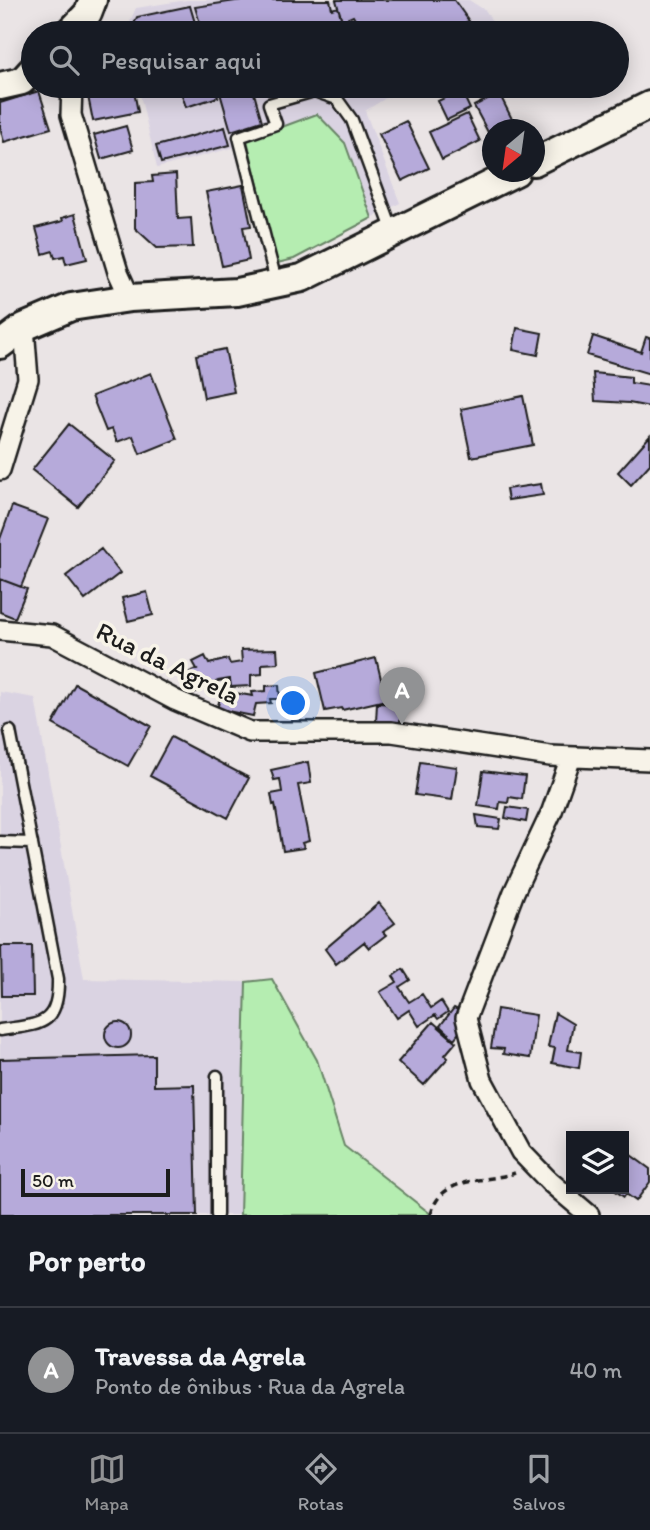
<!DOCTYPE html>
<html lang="pt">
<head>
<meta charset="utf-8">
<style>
  body { margin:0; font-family:Itim,sans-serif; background:#242831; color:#f1f3f6 }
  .controls { position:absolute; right:21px; bottom:21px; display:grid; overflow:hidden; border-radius:0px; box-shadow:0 4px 18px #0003 }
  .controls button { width:63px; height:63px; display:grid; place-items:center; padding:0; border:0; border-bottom:2px solid #363941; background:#171b24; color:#f1f3f6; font:35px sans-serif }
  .compass { position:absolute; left:482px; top:119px; width:63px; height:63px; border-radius:50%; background:#171b24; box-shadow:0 4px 18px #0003; rotate:209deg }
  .scale { position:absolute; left:21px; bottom:18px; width:149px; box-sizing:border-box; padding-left:7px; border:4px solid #1c1c1c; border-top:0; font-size:19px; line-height:24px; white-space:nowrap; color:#1c1c1c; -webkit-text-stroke:5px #f7f3e8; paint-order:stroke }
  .you { position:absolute; left:294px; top:704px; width:24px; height:24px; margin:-18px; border:5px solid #fff; border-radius:50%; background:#1a73e8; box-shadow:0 0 0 10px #1a73e833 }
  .badge { display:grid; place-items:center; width:46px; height:46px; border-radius:50%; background:#919294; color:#fff; font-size:23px; font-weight:700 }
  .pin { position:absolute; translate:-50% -58px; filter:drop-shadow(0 2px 4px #0008) }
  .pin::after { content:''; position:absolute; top:37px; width:24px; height:21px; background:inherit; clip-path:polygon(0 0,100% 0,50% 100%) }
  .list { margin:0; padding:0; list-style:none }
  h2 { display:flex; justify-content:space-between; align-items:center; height:91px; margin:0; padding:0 28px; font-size:30px }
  h2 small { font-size:23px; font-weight:400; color:#9ea1a6 }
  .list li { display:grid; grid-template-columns:46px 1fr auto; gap:21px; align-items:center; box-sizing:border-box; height:126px; padding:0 28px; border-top:2px solid #363941 }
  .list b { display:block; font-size:26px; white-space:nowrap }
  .list p { margin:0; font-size:23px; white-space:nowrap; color:#9ea1a6 }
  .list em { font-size:23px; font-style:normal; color:#9ea1a6 }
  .icon { flex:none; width:38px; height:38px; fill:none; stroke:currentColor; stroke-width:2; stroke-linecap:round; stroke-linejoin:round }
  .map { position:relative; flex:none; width:650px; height:1215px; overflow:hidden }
  .search { position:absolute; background:#171b24; box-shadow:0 4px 18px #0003; left:21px; right:21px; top:21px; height:77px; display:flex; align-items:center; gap:18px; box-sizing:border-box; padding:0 24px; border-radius:38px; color:#9ea1a6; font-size:26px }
  .sheet { height:217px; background:#171b24 }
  nav { display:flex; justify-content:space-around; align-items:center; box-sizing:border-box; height:98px; border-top:2px solid #363941; background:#171b24; font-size:19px; color:#9ea1a6 }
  nav a { display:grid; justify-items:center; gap:4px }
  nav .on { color:#919294 }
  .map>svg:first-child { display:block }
</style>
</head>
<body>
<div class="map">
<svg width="650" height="1215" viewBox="0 0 650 1215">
  <rect width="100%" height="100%" fill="#eae4e5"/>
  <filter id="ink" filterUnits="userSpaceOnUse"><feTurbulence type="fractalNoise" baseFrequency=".0143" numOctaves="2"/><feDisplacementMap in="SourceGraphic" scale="14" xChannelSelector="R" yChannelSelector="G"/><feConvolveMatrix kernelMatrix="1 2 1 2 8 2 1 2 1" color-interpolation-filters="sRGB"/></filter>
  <g filter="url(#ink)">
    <path fill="#dad3e2" d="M187 0H469L486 11 496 29 489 33H125L136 8Z
      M138 86H405L365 111 400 203 372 218 345 143 317 114 232 148 157 168Z
      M0 692 35 698 84 979 246 982 240 1215H0Z"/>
    <path fill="#b5edb1" stroke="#688466" stroke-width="2" d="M317 114 345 143 372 218 294 259 277 263 247 140Z
      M272 979 317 1060 344 1146 432 1215H240L246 982Z"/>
    <path fill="#b6aada" stroke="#1c1c1c" stroke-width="2" d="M242 0H330L332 9 338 7 346 33H203L195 7Z
      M336 0H454L469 21 444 33H363L353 16 342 21Z
      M190 6 198 33H130L137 17Z
      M118 86H133L138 112 93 121 87 91Z
      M179 86H214L218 97 186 107Z
      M218 86H268L253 90 262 121 231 131Z
      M461 90 470 109 447 120 438 101Z
      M39 91 51 128 4 142 0 127V103Z
      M499 93 514 123 502 130H492V134L490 136 474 106Z
      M467 114 480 141 442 160 429 132Z
      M406 121 429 168 402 181 379 134Z
      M126 126 133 150 101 159 94 135Z
      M225 127 230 145 161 163 156 146Z
      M176 174 178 219 191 218 193 247 157 248 135 228V183L153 182 152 176Z
      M243 185 251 226 243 227 249 260 222 266 206 192Z
      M75 214 87 259 66 264 64 256 55 258 53 251 43 254 36 228 63 221 62 218Z
      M517 328 542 333 538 355 513 350Z
      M593 336 641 352 646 337 650 338V374L587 355Z
      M225 349 234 392 204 398 196 355Z
      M151 373 177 439 140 454 133 436 117 442 112 429 106 431 92 396Z
      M593 373 631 377V383L650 386V407L629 403 595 401Z
      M523 396 533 445 471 457 461 409Z
      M69 424 115 461 78 507 32 470Z
      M650 436V464L631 485 618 472Z
      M541 484 543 495 508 500 506 489Z
      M12 506 48 519 21 587 0 579V539Z
      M101 549 120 573 85 600 66 576Z
      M0 579 27 589 15 618 0 612Z
      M147 592 153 615 128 621 122 598Z
      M277 649 278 663 262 664V674L251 675V686L231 687 230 679 218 681 194 693 185 674 197 669 193 662 205 656 209 664 228 659 230 664 242 662 241 650Z
      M376 658 386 700 342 710 341 708 325 711 316 673Z
      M75 684 151 726 128 766 53 724Z
      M279 685 280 699H270L271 703 256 704 253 716 217 709 222 691 253 696 252 692 266 691V686Z
      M377 703 401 704 400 723 376 722Z
      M171 737 249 778 228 818 150 776Z
      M308 762 311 783 298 785 309 841 302 843 304 848 283 851 275 804 273 805 271 794 282 792 280 779 274 780 271 770Z
      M420 762 457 767 452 800 415 795Z
      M483 771 525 776 522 799 509 797 508 803 500 802 499 809 478 806Z
      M507 807 528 810 526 822 505 818Z
      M476 815 501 819 499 829 478 827Z
      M379 903 395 923 383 932 386 935 369 948 364 942 336 964 325 949Z
      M1 946H32L33 996H2Z
      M403 969 410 980 399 987 409 1002 422 994 431 1008 441 1001 448 1012 438 1019 435 1015 419 1026 409 1010 397 1018 380 992 397 982 393 976Z
      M454 1008 466 1014 464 1026 454 1039 440 1026Z
      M497 1009 536 1015 530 1058 503 1054 504 1049 491 1048Z
      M555 1013 573 1024 568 1050 581 1052 579 1068 552 1063 555 1048 548 1047Z
      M105 1035a13 13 0 1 1 26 0a13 13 0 1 1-26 0Z
      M433 1022 456 1042 445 1055 448 1058 424 1085 398 1062Z
      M154 1055V1086L194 1085 197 1215H0V1059Z
      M624 1150 650 1169V1182L636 1201 626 1194 624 1197 613 1189H624Z"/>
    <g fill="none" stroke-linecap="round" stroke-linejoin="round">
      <g stroke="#1c1c1c" stroke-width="15">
        <path id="lane" d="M276 281 239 137 276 124 269 104 314 91 337 99 352 120 393 232
          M0 842 32 843
          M0 1030C39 1024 59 1027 58 979L10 731
          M217 1076V1215"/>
      </g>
      <g stroke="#1c1c1c" stroke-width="24">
        <path id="street" d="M72 86 71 115 118 272 130 298
          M0 470 28 379 24 327
          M0 630 52 635 175 700 250 732H392L550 756 650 760
          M571 757 552 811 514 892 466 1018 482 1080 521 1152 549 1181 589 1215"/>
      </g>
      <g stroke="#1c1c1c" stroke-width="32">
        <path id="secondary" d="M69 33 88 13 93 0
          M0 86 22 81 33 69
          M534 162 650 105
          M0 345 24 327 71 307 130 298 237 292 302 278 516 172"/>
      </g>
      <path stroke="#1c1c1c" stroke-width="3.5" stroke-dasharray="7 5" stroke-linecap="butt" d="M431 1215C439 1175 485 1183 515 1173"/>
      <use href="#lane" stroke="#f7f3e8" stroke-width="10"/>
      <use href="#street" stroke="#f7f3e8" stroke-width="19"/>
      <use href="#secondary" stroke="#f7f3e8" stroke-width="26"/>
    </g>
  </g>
  <g text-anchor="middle" stroke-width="7" stroke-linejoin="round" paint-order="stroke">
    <g font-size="26" fill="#1c1c1c" stroke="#f7f3e8">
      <text transform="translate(168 663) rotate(26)" y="9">Rua da Agrela</text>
    </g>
  </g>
</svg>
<div class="controls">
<button><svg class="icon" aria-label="layers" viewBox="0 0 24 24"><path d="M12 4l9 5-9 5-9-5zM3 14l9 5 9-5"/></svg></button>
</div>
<svg class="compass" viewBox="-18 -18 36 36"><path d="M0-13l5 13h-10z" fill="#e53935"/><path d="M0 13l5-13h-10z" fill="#9ea1a6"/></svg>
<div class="scale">50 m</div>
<div class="you"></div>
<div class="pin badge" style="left:402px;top:725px">A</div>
<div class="search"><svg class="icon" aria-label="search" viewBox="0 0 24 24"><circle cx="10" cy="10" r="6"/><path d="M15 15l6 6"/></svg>Pesquisar aqui</div>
</div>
<section class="sheet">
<h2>Por perto<small></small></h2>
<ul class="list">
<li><span class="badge">A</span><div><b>Travessa da Agrela</b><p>Ponto de ônibus · Rua da Agrela</p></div><em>40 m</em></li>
</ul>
</section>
<nav>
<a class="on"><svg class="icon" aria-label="map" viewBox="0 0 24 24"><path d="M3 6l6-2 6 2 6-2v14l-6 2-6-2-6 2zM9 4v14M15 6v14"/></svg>Mapa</a>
<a><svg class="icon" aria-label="directions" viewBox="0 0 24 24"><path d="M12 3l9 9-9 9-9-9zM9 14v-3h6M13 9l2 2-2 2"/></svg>Rotas</a>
<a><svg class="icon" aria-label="saved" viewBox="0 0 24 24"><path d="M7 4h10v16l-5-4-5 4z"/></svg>Salvos</a>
</nav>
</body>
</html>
